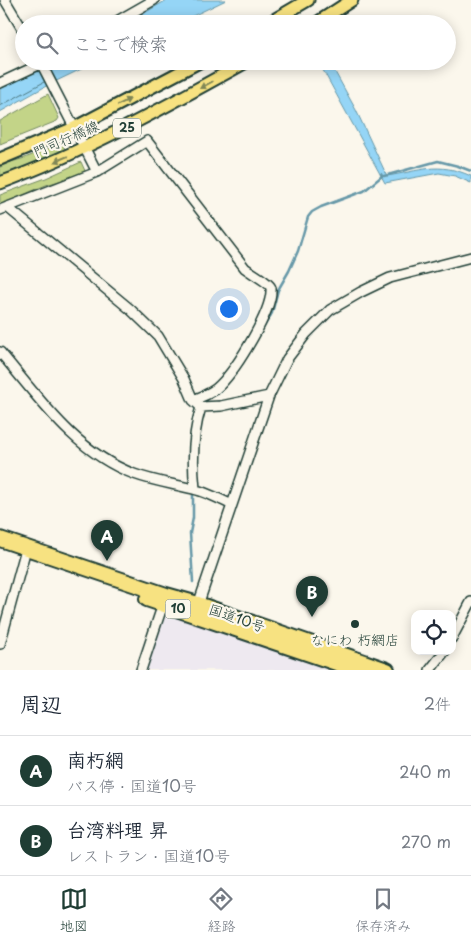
<!DOCTYPE html>
<html lang="ja">
<head>
<meta charset="utf-8">
<style>
  body { margin:0; font-family:"Playpen Sans","Klee One",sans-serif; background:#f2f2f3; color:#1f2937 }
  .controls { position:absolute; right:15px; bottom:15px; display:grid; overflow:hidden; border-radius:10px; box-shadow:0 2px 12px #0003 }
  .controls button { width:45px; height:45px; display:grid; place-items:center; padding:0; border:0; border-bottom:1px solid #e0e1e3; background:#fff; color:#1f2937; font:25px sans-serif }
  .you { position:absolute; left:228px; top:308px; width:18px; height:18px; margin:-12px; border:4px solid #fff; border-radius:50%; background:#1a73e8; box-shadow:0 0 0 8px #1a73e833 }
  .badge { display:grid; place-items:center; width:32px; height:32px; border-radius:50%; background:#1f3d34; color:#fff; font-size:16px; font-weight:700 }
  .pin { position:absolute; translate:-50% -41px; filter:drop-shadow(0 1px 2px #0008) }
  .pin::after { content:''; position:absolute; top:26px; width:18px; height:15px; background:inherit; clip-path:polygon(0 0,100% 0,50% 100%) }
  .list { margin:0; padding:0; list-style:none }
  h2 { display:flex; justify-content:space-between; align-items:center; height:65px; margin:0; padding:0 20px; font-size:21px }
  h2 small { font-size:16px; font-weight:400; color:#747a83 }
  .list li { display:grid; grid-template-columns:32px 1fr auto; gap:15px; align-items:center; box-sizing:border-box; height:70px; padding:0 20px; border-top:1px solid #e0e1e3 }
  .list b { display:block; font-size:19px; white-space:nowrap }
  .list p { margin:0; font-size:16px; white-space:nowrap; color:#747a83 }
  .list em { font-size:16px; font-style:normal; color:#747a83 }
  .icon { flex:none; width:28px; height:28px; fill:none; stroke:currentColor; stroke-width:2; stroke-linecap:round; stroke-linejoin:round }
  .map { position:relative; flex:none; width:471px; height:670px; overflow:hidden }
  .search { position:absolute; background:#fff; box-shadow:0 2px 12px #0003; left:15px; right:15px; top:15px; height:55px; display:flex; align-items:center; gap:12px; box-sizing:border-box; padding:0 18px; border-radius:28px; color:#747a83; font-size:19px }
  .sheet { height:205px; background:#fff }
  nav { display:flex; justify-content:space-around; align-items:center; box-sizing:border-box; height:70px; border-top:1px solid #e0e1e3; background:#fff; font-size:14px; color:#747a83 }
  nav a { display:grid; justify-items:center; gap:2px }
  nav .on { color:#1f3d34 }
  .map>svg:first-child { display:block }
</style>
</head>
<body>
<div class="map">
<svg width="471" height="670" viewBox="0 0 471 670">
  <rect width="100%" height="100%" fill="#fbf7ec"/>
  <filter id="ink" filterUnits="userSpaceOnUse"><feTurbulence type="fractalNoise" baseFrequency=".02" numOctaves="2"/><feDisplacementMap in="SourceGraphic" scale="10" xChannelSelector="R" yChannelSelector="G"/><feConvolveMatrix kernelMatrix="1 2 1 2 8 2 1 2 1" color-interpolation-filters="sRGB"/></filter>
  <g filter="url(#ink)">
    <path fill="#eee9f0" d="M163 604 346 670H141Z"/>
    <path fill="#c3d488" stroke="#71885e" d="M48 94 59 118 57 121 0 144V121Z
      M62 143 66 151 0 176V165L25 158Z
      M81 162 86 173 46 185 0 205V195L46 178Z"/>
    <path fill="#95d5f6" stroke="#6698a8" d="M167 0H226L176 24H125Z
      M52 61H98L48 85 0 112V87Z
      M318 61H329L356 110 387 176C420 171 438 161 471 176V183L455 176 439 173 385 183Z"/>
    <path fill="#fbf7ec" d="M285 0H299L312 24H295L282 1Z"/>
    <g fill="none" stroke-linecap="round" stroke-linejoin="round">
      <path stroke="#4e7a82" stroke-width="1" d="M0 106 44 82"/>
      <path stroke="#6698a8" stroke-width="2.5" d="M384 176 438 161 458 166 471 171
        M259 335 272 313 278 290 289 271 298 251 308 217 312 212 321 207 364 191 382 176 381 174
        M204 400 219 393 222 389
        M194 419 196 407
        M193 491V518L190 533 193 582"/>
      <g stroke="#1f3d34" stroke-width="12">
        <path id="minor" d="M5 0 24 32
          M112 24 154 0
          M40 61 97 172
          M0 83 47 61
          M7 207 130 309 158 336 184 379 193 400 201 407 221 406 269 396
          M0 210 97 172 147 141 245 268C250 272 270 283 271 288 273 311 236 369 220 385 213 393 203 396 193 400
          M0 352C39 398 75 452 134 474 153 481 173 484 193 489 206 492 220 499 232 505
          M195 489C192 462 193 433 201 407
          M197 608 269 396 287 359 306 334 330 310 361 292 390 278 471 257
          M452 638 471 602
          M0 644 24 556
          M141 670 164 601
          M430 670 445 651"/>
      </g>
      <g stroke="#1f3d34" stroke-width="15">
        <path id="major" d="M267 24 308 0
          M315 24 352 0
          M0 159 74 128 201 61
          M0 183C87 151 167 106 248 61"/>
      </g>
      <g stroke="#1f3d34" stroke-width="18">
        <path id="highway" d="M0 539 166 595 198 604 387 670
          M147 599 357 670"/>
      </g>
      <use href="#minor" stroke="#fbf7ec" stroke-width="9"/>
      <use href="#major" stroke="#f7e281" stroke-width="11"/>
      <use href="#highway" stroke="#f7e281" stroke-width="14"/>
    </g>
    <defs><path id="oneway-solid" d="M-6-.8H1V-3.2L6.5 0L1 3.2V.8H-6Z" transform="scale(1.25)"/></defs>
    <g fill="#808757">
      <use href="#oneway-solid" transform="translate(206 85) rotate(151)"/>
      <use href="#oneway-solid" transform="translate(124 102) rotate(-27)"/>
      <use href="#oneway-solid" transform="translate(61 159) rotate(157)"/>
    </g>
  </g>
  <circle fill="#1f3d34" stroke="#fbf7ec" stroke-width="2" cx="355" cy="624" r="5"/>
  <g text-anchor="middle" stroke-width="4.5" stroke-linejoin="round" paint-order="stroke">
    <g fill="#fbf7ec" stroke="#61756b" stroke-width="1">
      <rect x="113" y="118.5" width="28" height="19" rx="4"/>
      <rect x="165.5" y="599.5" width="25" height="19" rx="4"/>
    </g>
    <g font-size="12" font-weight="bold" fill="#1f3d34">
      <text x="127" y="132">25</text>
      <text x="178" y="613">10</text>
    </g>
    <g font-size="14" fill="#1f3d34" stroke="#fbf7ec">
      <text transform="translate(66 139) rotate(-24)" y="5">門司行橋線</text>
      <text transform="translate(237 618) rotate(19)" y="5">国道10号</text>
    </g>
    <g font-size="14" fill="#1f3d34" stroke="#fbf7ec">
      <text x="355" y="645">なにわ 朽網店</text>
    </g>
  </g>
</svg>
<div class="controls">
<button><svg class="icon" aria-label="locate" viewBox="0 0 24 24"><circle cx="12" cy="12" r="6"/><path d="M12 2v4M12 18v4M2 12h4M18 12h4"/></svg></button>
</div>
<div class="you"></div>
<div class="pin badge" style="left:107px;top:561px">A</div>
<div class="pin badge" style="left:312px;top:617px">B</div>
<div class="search"><svg class="icon" aria-label="search" viewBox="0 0 24 24"><circle cx="10" cy="10" r="6"/><path d="M15 15l6 6"/></svg>ここで検索</div>
</div>
<section class="sheet">
<h2>周辺<small>2件</small></h2>
<ul class="list">
<li><span class="badge">A</span><div><b>南朽網</b><p>バス停 · 国道10号</p></div><em>240 m</em></li>
<li><span class="badge">B</span><div><b>台湾料理 昇</b><p>レストラン · 国道10号</p></div><em>270 m</em></li>
</ul>
</section>
<nav>
<a class="on"><svg class="icon" aria-label="map" viewBox="0 0 24 24"><path d="M3 6l6-2 6 2 6-2v14l-6 2-6-2-6 2zM9 4v14M15 6v14"/></svg>地図</a>
<a><svg class="icon" aria-label="directions" viewBox="0 0 24 24"><path d="M12 3l9 9-9 9-9-9zM9 14v-3h6M13 9l2 2-2 2"/></svg>経路</a>
<a><svg class="icon" aria-label="saved" viewBox="0 0 24 24"><path d="M7 4h10v16l-5-4-5 4z"/></svg>保存済み</a>
</nav>
</body>
</html>
